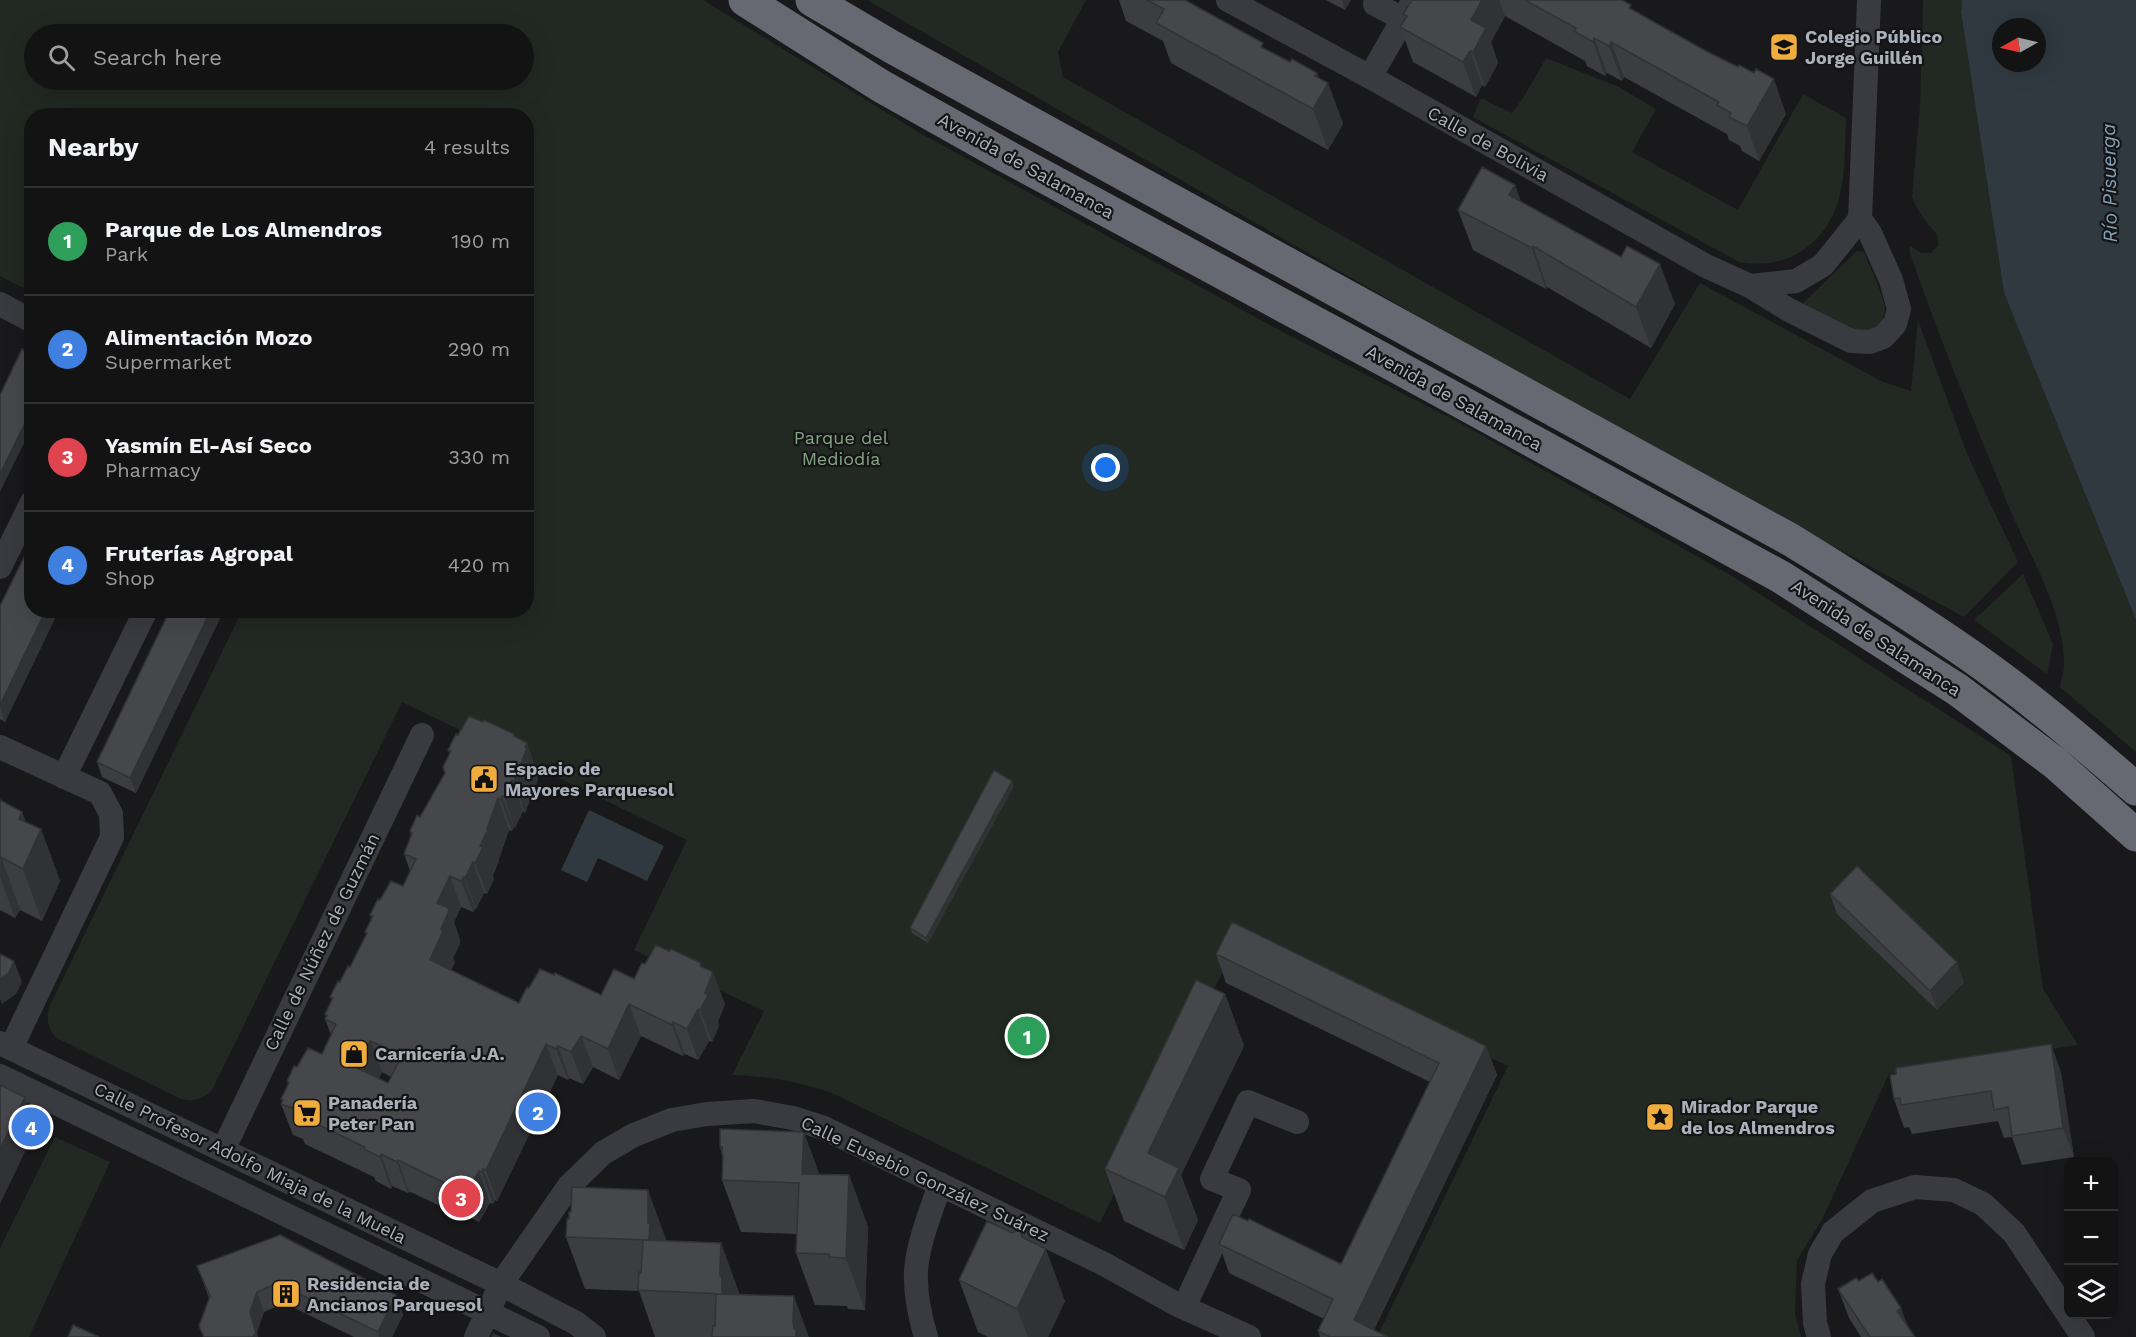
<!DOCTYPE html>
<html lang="en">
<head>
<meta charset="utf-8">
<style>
  body { margin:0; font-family:"Work Sans",sans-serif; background:#202022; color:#f1f3f6 }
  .controls { position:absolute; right:18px; bottom:18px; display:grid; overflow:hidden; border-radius:12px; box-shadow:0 6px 24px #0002 }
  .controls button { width:54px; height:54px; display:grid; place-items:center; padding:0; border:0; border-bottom:2px solid #323234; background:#131314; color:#f1f3f6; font:30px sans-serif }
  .compass { position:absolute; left:1992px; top:18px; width:54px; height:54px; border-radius:50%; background:#131314; box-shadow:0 6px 24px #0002; rotate:262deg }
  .you { position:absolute; left:1106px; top:468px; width:21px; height:21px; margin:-15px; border:4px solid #fff; border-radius:50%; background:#1a73e8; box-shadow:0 0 0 9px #1a73e833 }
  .badge { display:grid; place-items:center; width:39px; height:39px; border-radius:50%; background:#0f766e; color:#fff; font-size:20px; font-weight:700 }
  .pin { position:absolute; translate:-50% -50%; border:3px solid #fff; box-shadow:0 2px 6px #0006 }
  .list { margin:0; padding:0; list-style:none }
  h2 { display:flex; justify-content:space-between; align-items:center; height:78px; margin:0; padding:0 24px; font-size:26px }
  h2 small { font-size:20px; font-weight:400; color:#9d9ea0 }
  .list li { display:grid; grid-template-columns:39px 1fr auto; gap:18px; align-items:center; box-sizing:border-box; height:108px; padding:0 24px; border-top:2px solid #323234 }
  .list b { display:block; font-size:22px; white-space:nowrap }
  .list p { margin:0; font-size:20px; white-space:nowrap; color:#9d9ea0 }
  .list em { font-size:20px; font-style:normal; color:#9d9ea0 }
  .icon { flex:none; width:33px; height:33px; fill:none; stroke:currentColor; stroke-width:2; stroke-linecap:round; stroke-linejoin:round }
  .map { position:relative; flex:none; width:2136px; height:1337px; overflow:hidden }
  .search { position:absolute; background:#131314; box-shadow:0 6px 24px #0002; left:24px; top:24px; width:510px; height:66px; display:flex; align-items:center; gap:15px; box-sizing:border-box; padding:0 21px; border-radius:33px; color:#9d9ea0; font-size:22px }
  .panel { position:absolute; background:#131314; box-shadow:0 6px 24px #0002; left:24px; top:108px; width:510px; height:510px; border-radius:24px }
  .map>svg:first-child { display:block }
</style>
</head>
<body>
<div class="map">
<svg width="2136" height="1337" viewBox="0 0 2136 1337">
  <rect width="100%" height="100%" fill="#19191b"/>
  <path fill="#212922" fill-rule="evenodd" d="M0 0H703L920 133 1275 328 1460 423 1732 576 2011 756 2043 989 2078 1045 1889 1074 1822 1220 1797 1260 1795 1314 1801 1337H1377L1508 1066 1240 936 1100 1223 834 1094C800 1082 768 1076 732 1075L764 1011 634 950 687 840 402 702 212 1090C204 1099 193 1102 181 1099L57 1038C48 1029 46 1020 49 1007L242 611 526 610V116H32L31 292 0 276ZM34 34H524V80H34Z
    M867 0H1086L1058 52 1063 77 1630 399 1700 283 1883 382 1911 391 1918 320 1968 456 2018 562 1964 617 1613 428Z
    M1923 0H1962L1961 12 2004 293 2136 620V752L2060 687C2061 680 2064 672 2064 665 2064 609 2030 557 2009 507 1975 423 1939 339 1910 253V246L1922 253H1931L1939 245 1937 234C1926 223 1918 212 1912 197L1920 106Z
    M1546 58 1619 87 1656 109 1632 152 1738 210 1803 94 1846 118C1845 146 1846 178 1837 205 1821 249 1783 270 1739 262L1473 117 1481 98 1512 113 1525 95Z
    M1857 251 1864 252C1869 265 1884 296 1885 309 1885 315 1883 321 1879 326 1863 344 1819 312 1803 303Z
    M2023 574 2053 644 2047 674 1974 620Z
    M55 1137 110 1162 29 1337H0V1248Z"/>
  <path fill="#2f393f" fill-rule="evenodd" d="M1962 0H2136V620L2004 293 1961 12ZM2001 27H2037V63H2001Z
    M589 810 664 846 647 881 598 858 587 882 561 870Z"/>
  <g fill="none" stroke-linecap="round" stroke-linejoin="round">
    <path stroke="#3a3b40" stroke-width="24" d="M1228 0 1370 77 1706 266 1750 286 1796 281 1823 265 1860 219
      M1377 0 1375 4 1403 19
      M1370 77 1414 0
      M1860 219 1869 0
      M1750 286 1789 310 1851 341 1870 342 1883 337 1895 324 1899 309 1891 280 1870 233 1860 219
      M0 304 32 321
      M0 567 32 502
      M0 747 100 793 111 814 112 837 11 1048
      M64 777 146 610
      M0 1043 501 1284 576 1323 594 1337
      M0 1076 538 1337
      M223 1150 422 735
      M1184 1307 1239 1190 1212 1179 1248 1102 1297 1122
      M476 1337 501 1284 569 1186 603 1153 634 1135 672 1120 707 1114 754 1111 793 1118 824 1128 1104 1264 1178 1305 1249 1337
      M926 1337C920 1317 915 1293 916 1271 918 1242 931 1212 940 1184
      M1819 1337 1815 1323 1813 1284 1820 1254 1833 1232 1872 1201 1915 1187 1954 1190 1983 1204 2014 1233 2083 1337"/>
    <path stroke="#666971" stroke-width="33" d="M745 0 881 86 1004 155 1388 362 1781 577 1958 690 2055 763 2136 835
      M812 0 892 47 1791 540C1851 577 1910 614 1968 654 2027 695 2082 742 2136 789"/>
  </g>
  <path fill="#3b3d40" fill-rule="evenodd" d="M1119 0H1185L1265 49 1328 83 1343 124 1328 150 1171 63 1163 41 1126 21Z
    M1326 0H1351L1345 10Z
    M1412 0H1622L1633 10 1786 114 1759 161 1742 151 1740 146 1729 140 1727 134 1624 77 1622 81 1607 73 1605 76 1587 66 1585 61 1505 16 1491 42 1498 63 1485 87 1482 85 1476 97 1413 62 1400 27 1405 19 1403 14Z
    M1515 185 1521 202 1675 304 1651 348 1547 287 1546 289 1473 250 1458 210Z
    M0 606 32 610H59L5 722 0 719Z
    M170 610H224L136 793 102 777 97 762Z
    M458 735 515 737 527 743 538 775 537 777 538 779 525 813 523 811 515 828 514 827 512 831 509 830 499 859V861L493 875 494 879 487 894 484 893 476 909H475L473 912 461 907 454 922 460 940V944L453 958 455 962 451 970 519 1003 529 988 601 995 634 979 645 964 702 967 725 1004 718 1022 719 1026 712 1042 709 1041 698 1060 685 1054 683 1056 641 1036 619 1080 593 1067 583 1084 569 1078 568 1080 558 1075 497 1201 495 1200 493 1204 490 1203 479 1222 465 1215V1218L413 1193 409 1192 408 1193 392 1186 391 1189 376 1181 374 1177 305 1144 303 1139 293 1135 281 1104 282 1102 281 1099 288 1085 287 1081 297 1067 322 1054 331 1035 325 1019 326 1017 325 1014 332 1001 330 997 350 967 366 935 365 932 371 918 370 915 380 900 403 886 410 871 404 854 411 835 410 831 420 817 445 773 450 754 448 750ZM382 1072 391 1077 388 1083 379 1078Z
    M1014 786 928 943 912 933 910 928Z
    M0 800 22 812 26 822 41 829 60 881 42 921 20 910 15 918 0 910Z
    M1830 894 1964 982 1937 1010 1837 914Z
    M1216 954 1486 1046 1497 1075 1374 1330 1388 1337H1320L1318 1331 1324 1319 1229 1273 1219 1244 1341 1264 1430 1082 1226 983Z
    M1225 994 1244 1046 1181 1175 1198 1220 1184 1250 1124 1221 1105 1169Z
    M2051 1044 2061 1073 2074 1157 2022 1165 2012 1137 2004 1138 1998 1121 1912 1134 1909 1127 1904 1128 1894 1099Z
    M720 1147 819 1174 849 1175 868 1227 865 1310 848 1309 847 1306 815 1305 796 1253 797 1234 741 1232 722 1180 723 1159Z
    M1020 1230 1022 1238 1065 1301 1048 1337H988L978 1332 959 1280 1012 1233Z
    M566 1237 721 1243 739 1294 809 1337H655L639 1291 585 1289Z
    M197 1266 396 1295 403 1315 392 1337H354L284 1303 264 1312 257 1332 258 1337H203L199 1326 209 1298Z
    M1859 1281 1908 1326 1915 1337H1861L1849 1318 1838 1289Z"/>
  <path fill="#303234" d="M1342 0H1351L1345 10Z
    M1482 0H1499L1505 16 1491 42 1498 63 1485 87 1473 52 1471 20Z
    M1594 38 1607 73 1605 76 1593 42Z
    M1611 42 1624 77 1622 81 1609 46Z
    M1470 51 1482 85 1476 97 1463 62Z
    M1317 73 1324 91 1328 83 1343 124 1328 150 1313 109 1315 76Z
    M1774 79 1786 114 1759 161 1747 126Z
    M1515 185 1530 226 1509 195Z
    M1533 246 1547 287 1546 289 1532 248Z
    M1660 264 1675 304 1651 348 1636 307Z
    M32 409V427L0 492V474Z
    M46 610H59L5 722 0 708V705Z
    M211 610H224L136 793 130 778Z
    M514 734 523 757 525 747 527 743 538 775 537 777 538 779 525 813 514 781Z
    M512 780 523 811 515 828 504 796Z
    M1012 781 1014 786 928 943 926 938Z
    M502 796 514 827 512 831 501 800Z
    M498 798 509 830 499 859V861L493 875 494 879 487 894 475 863 480 846Z
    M22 812 34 844 41 829 60 881 42 921 23 869 19 819Z
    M1 857 20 910 15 918 0 876Z
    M473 862 484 893 476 909 465 878Z
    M450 876 461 907 454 922 460 940V944L453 958 455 962 442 991 430 960 441 929 437 903Z
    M464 877 475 909 473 912 461 881Z
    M14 961 22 982 16 994 2 1004 0 999V979Z
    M1957 962 1964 982 1937 1010 1930 991Z
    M701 963 708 984 713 972 725 1004 718 1022 719 1026 712 1042 700 1010V966Z
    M1225 994 1244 1046 1181 1175 1198 1220 1184 1250 1148 1153Z
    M629 1004 641 1036 619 1080 608 1049Z
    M698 1009 709 1041 698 1060 687 1029Z
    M673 1022 685 1054 683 1056 672 1025Z
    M581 1036 593 1067 583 1084 571 1052Z
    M370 1041 382 1072 369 1099 357 1068Z
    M546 1044 558 1075 497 1201 486 1170Z
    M2051 1044 2061 1073 2074 1157 2063 1128Z
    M558 1046 569 1078 568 1080 556 1049Z
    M1486 1046 1497 1075 1370 1337 1354 1320Z
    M25 1097 36 1129 0 1204V1149Z
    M804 1132 823 1184 802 1174Z
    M381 1154 392 1186 391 1189 380 1157Z
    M398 1160 409 1192 408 1193 397 1162Z
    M483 1169 495 1200 493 1204 482 1172Z
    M479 1171 490 1203 479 1222 468 1191Z
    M849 1175 868 1227 865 1310 846 1258Z
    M454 1184 465 1215V1218L453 1187Z
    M648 1190 667 1242 669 1275 668 1292 649 1240 648 1223Z
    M1020 1230 1035 1272 1046 1249 1065 1301 1048 1337H1028L1017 1309Z
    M721 1243 740 1295 722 1294 720 1276Z
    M257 1292 264 1312 257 1332 258 1337H253L250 1312Z
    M396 1295 403 1315 392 1337H379L378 1332Z
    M794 1296 809 1337H796L793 1322Z
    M1901 1308 1912 1337 1897 1311Z"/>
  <path fill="#45474b" stroke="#303234" stroke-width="1.5" fill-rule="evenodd" d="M1147 0H1185L1263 43 1261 47 1290 62 1292 59 1317 73 1315 76 1328 83 1313 109 1156 23 1164 9Z
    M1412 0H1482L1471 20 1486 28 1473 52 1470 51 1463 62 1400 27 1407 16 1403 14Z
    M1525 0H1622L1631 5 1629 8 1704 50 1738 67 1739 65 1754 73 1756 69 1774 79 1747 126 1729 117 1731 113 1717 105 1719 102 1611 42 1609 46 1594 38 1593 42 1574 31 1576 28Z
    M1482 167 1515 185 1509 195 1621 257 1627 246 1660 264 1636 307 1533 246 1532 248 1458 210Z
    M22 349 32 354V409L0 474V395Z
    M32 541V610H46L0 705V606Z
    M170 610H211L130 778 97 762Z
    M469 716 483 722 484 720 514 734V736L527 743 525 747 527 748 514 781 512 780 504 796H502L501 800 498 798 487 829H488L480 846 483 847 475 863 473 862 465 878 464 877 461 881 450 876 437 903 449 908 448 913 441 929 443 931 430 960 519 1003 527 987 529 988 540 969 554 975 555 973 601 995 614 969 634 979 642 963 645 964 656 945 669 951 671 949 701 963 700 966 713 972 705 993 708 995 700 1010 698 1009 687 1029 673 1022 672 1025 629 1004 608 1049 581 1036 571 1052 558 1046 556 1049 546 1044 486 1170 483 1169 482 1172 479 1171 468 1191 454 1184 453 1187 402 1162 398 1160 397 1162 381 1154 380 1157 364 1149 365 1147 294 1113 295 1109 281 1104 283 1100 281 1099 289 1083 287 1081 294 1066 297 1067 308 1048 322 1054 336 1024 325 1019 327 1015 325 1014 333 998 330 997 338 981 340 982 348 966 350 967 367 933 365 932 373 916 370 915 378 899 380 900 391 881 403 886 416 859 404 854 412 833 410 831 417 815 420 817 445 773 443 767 451 751 448 750 456 734 458 735ZM370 1041 402 1055 388 1083 357 1068Z
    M994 770 1012 781 926 938 910 928Z
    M0 800 22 812 19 819 41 829 23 869 1 857 0 859Z
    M1857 866 1957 962 1930 991 1830 894Z
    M1232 922 1486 1046 1354 1320 1388 1337H1330L1318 1331 1333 1299 1219 1244 1233 1214 1248 1221 1249 1219 1341 1264 1439 1063 1216 954Z
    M0 954 14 961 9 973 0 979Z
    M1196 980 1225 994 1148 1153 1179 1168 1165 1197 1105 1169Z
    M2051 1044 2063 1128 2012 1136 2008 1107 1994 1110 1991 1091 1901 1105 1900 1098 1894 1099 1890 1075 1896 1074V1068Z
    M0 1085 25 1097 0 1149Z
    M720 1129 804 1132 802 1174 849 1175 846 1258 829 1257V1254L796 1253 799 1183 722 1180 723 1155 722 1154V1147H720Z
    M572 1187 648 1190V1223H650L649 1240 566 1237 567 1219H569V1212H571Z
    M987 1221 1012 1233 1020 1230 1022 1237 1046 1249 1017 1309 959 1280Z
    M280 1235 396 1295 378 1332 277 1283 257 1292 250 1312 256 1333 253 1337H204L199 1326 210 1296 197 1266Z
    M643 1240 721 1243 720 1268V1276H722V1294L638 1290 639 1272 641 1273Z
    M1872 1273 1878 1282 1882 1279 1901 1308 1897 1311 1915 1337H1870L1838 1289 1856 1278 1859 1281Z
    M716 1294 794 1296 793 1322 794 1329H796V1337H712L713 1326H715Z
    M73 1325 99 1337H68Z
    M493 1334 500 1337H492Z"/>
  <defs>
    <g id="school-square" transform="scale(1.5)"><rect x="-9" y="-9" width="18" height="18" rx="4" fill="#f0ac3c" stroke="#141416"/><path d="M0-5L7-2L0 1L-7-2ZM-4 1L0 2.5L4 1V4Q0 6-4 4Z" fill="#111"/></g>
    <g id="civic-square" transform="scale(1.5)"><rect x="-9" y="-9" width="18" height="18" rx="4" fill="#f0ac3c" stroke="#141416"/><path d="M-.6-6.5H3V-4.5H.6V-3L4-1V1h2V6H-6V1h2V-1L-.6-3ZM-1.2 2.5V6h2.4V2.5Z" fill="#111"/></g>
    <g id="shop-square" transform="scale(1.5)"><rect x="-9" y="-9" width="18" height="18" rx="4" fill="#f0ac3c" stroke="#141416"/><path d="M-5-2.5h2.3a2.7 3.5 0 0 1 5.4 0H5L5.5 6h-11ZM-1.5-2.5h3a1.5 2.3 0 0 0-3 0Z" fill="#111"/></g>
    <g id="supermarket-square" transform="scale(1.5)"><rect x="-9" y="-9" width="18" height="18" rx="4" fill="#f0ac3c" stroke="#141416"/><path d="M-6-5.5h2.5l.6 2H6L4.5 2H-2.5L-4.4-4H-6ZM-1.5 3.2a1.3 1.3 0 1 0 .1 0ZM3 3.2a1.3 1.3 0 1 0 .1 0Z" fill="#111"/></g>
    <g id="sight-square" transform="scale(1.5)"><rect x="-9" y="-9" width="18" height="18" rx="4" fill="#f0ac3c" stroke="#141416"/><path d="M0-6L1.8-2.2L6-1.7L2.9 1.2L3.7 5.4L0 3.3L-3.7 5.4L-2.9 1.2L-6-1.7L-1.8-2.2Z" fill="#111"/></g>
    <g id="building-square" transform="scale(1.5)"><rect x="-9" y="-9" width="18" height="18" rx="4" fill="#f0ac3c" stroke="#141416"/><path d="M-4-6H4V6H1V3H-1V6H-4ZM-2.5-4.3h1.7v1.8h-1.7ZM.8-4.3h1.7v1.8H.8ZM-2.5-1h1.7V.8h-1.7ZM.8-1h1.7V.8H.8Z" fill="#111"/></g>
  </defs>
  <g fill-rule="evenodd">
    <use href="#school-square" x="1784" y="47"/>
    <use href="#civic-square" x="484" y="779"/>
    <use href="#shop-square" x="354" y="1054"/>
    <use href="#supermarket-square" x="307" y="1113"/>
    <use href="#sight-square" x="1660" y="1117"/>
    <use href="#building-square" x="286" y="1294"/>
  </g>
  <g text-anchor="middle" stroke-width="4.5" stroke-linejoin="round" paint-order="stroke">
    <g font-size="18" font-weight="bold" fill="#abb1ba" stroke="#141416" text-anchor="start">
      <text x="1805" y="43">Colegio Público<tspan x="1805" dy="21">Jorge Guillén</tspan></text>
      <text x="505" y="775">Espacio de<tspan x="505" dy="21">Mayores Parquesol</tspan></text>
      <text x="375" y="1060">Carnicería J.A.</text>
      <text x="328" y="1109">Panadería<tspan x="328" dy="21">Peter Pan</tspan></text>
      <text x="1681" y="1113">Mirador Parque<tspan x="1681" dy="21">de los Almendros</tspan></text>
      <text x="307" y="1290">Residencia de<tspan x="307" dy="21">Ancianos Parquesol</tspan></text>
    </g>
    <g font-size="18" fill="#abb1ba" stroke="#141416">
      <text transform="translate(1488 144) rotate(29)" y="6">Calle de Bolivia</text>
      <text transform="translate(1026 166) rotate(29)" y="6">Avenida de Salamanca</text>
      <text transform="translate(1454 398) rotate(29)" y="6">Avenida de Salamanca</text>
      <text transform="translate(1876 638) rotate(33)" y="6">Avenida de Salamanca</text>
      <text transform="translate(322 942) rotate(-64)" y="6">Calle de Núñez de Guzmán</text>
      <text transform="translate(250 1163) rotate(26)" y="6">Calle Profesor Adolfo Miaja de la Muela</text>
      <text transform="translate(925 1179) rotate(25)" y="6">Calle Eusebio González Suárez</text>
    </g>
    <g font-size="18" fill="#83a584" stroke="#141416">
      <text x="841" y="444">Parque del<tspan x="841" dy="21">Mediodía</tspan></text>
    </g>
    <g font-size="20" font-style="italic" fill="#83a0b5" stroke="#141416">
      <text transform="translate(2109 183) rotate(-91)" y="7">Río Pisuerga</text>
    </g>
  </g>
</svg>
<div class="controls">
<button>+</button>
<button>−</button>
<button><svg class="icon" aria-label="layers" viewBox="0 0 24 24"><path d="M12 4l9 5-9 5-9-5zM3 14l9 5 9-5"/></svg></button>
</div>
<svg class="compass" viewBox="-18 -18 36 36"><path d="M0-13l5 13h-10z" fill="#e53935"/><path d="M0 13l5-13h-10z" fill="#9d9ea0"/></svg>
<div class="you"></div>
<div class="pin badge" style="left:1027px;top:1036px;background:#2e9e5b">1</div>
<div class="pin badge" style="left:538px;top:1112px;background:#3f7fe0">2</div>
<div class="pin badge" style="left:461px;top:1198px;background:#e0444e">3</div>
<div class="pin badge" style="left:31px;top:1127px;background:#3f7fe0">4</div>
<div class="search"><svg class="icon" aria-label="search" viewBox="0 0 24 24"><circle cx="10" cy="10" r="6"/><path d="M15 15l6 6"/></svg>Search here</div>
<section class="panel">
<h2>Nearby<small>4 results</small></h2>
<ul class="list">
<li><span class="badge" style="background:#2e9e5b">1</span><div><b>Parque de Los Almendros</b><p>Park</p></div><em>190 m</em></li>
<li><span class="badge" style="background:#3f7fe0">2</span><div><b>Alimentación Mozo</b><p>Supermarket</p></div><em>290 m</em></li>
<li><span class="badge" style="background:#e0444e">3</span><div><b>Yasmín El-Así Seco</b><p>Pharmacy</p></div><em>330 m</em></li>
<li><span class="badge" style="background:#3f7fe0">4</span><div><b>Fruterías Agropal</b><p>Shop</p></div><em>420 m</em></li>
</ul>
</section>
</div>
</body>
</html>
